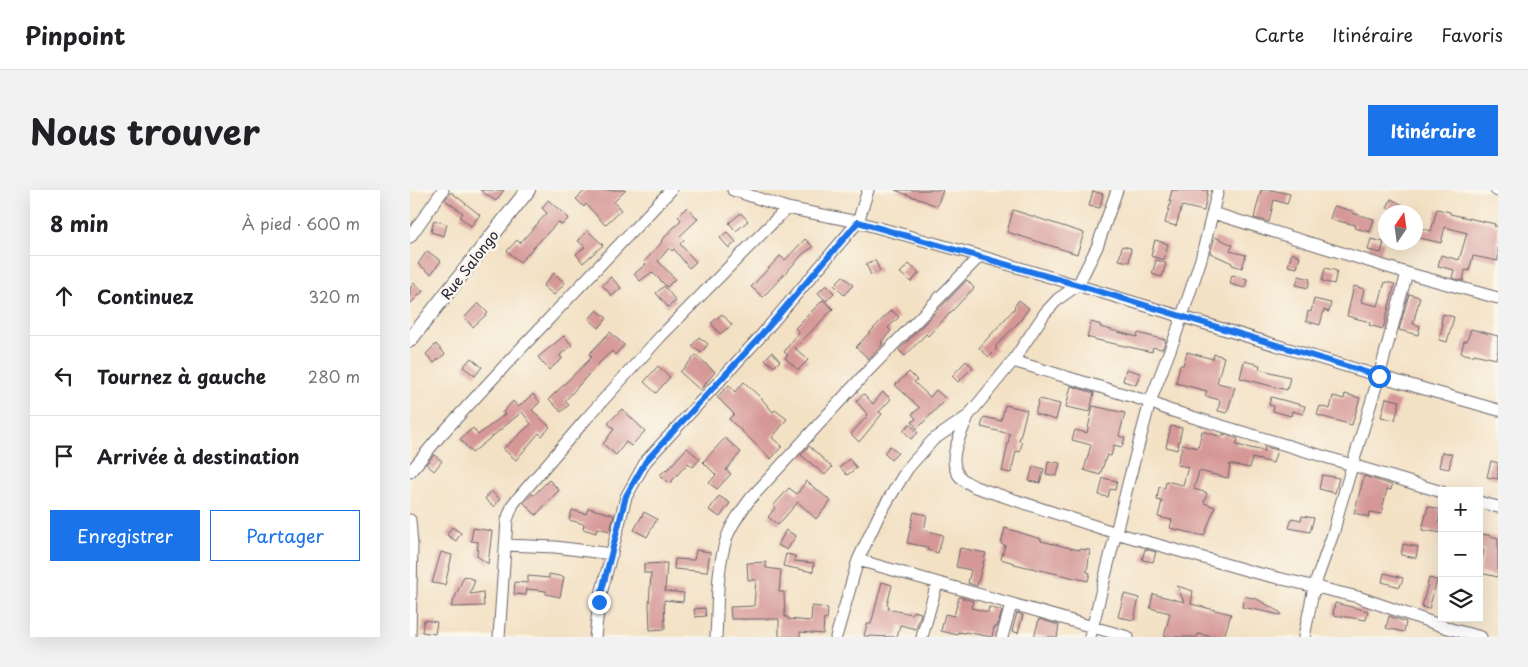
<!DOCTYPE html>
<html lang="fr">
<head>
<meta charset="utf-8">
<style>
  body { margin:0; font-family:"Playpen Sans",sans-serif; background:#f2f2f2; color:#202124 }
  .controls { position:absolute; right:15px; bottom:15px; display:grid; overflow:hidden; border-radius:0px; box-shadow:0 5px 20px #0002 }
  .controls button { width:45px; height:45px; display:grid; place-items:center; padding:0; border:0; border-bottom:1px solid #e0e0e0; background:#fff; color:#202124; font:25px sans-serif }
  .compass { position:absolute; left:968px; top:15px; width:45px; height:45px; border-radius:50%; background:#fff; box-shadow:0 5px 20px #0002; rotate:13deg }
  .stop { position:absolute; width:15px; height:15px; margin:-11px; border:4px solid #1a73e8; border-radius:50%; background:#fff }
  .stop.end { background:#1a73e8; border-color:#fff; box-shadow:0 1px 5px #0008 }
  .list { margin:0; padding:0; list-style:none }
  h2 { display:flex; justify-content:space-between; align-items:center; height:65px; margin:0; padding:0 20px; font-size:21px }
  h2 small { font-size:16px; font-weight:400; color:#757577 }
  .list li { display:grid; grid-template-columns:32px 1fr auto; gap:15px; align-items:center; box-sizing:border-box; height:80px; padding:0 20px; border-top:1px solid #e0e0e0 }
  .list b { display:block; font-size:19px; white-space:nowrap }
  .list em { font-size:16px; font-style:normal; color:#757577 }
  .actions { display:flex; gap:10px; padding:15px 20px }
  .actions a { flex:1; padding:11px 0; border:1px solid #1a73e8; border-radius:0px; text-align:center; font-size:18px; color:#1a73e8 }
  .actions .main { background:#1a73e8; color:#fff }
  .icon { flex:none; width:28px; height:28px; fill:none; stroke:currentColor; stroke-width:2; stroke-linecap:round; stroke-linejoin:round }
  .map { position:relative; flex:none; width:1088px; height:447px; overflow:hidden; border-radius:0px }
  header { display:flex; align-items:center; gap:30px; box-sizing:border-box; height:70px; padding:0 25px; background:#fff; border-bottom:1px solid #e0e0e0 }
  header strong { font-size:24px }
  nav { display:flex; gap:28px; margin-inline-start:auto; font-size:18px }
  .intro { display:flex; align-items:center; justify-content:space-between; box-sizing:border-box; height:120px; padding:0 30px }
  h1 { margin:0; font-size:35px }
  .button { padding:12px 22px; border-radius:0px; background:#1a73e8; color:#fff; font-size:18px; font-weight:700 }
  main { display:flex; gap:30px; padding:0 30px }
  aside { flex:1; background:#fff; border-radius:0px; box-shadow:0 5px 20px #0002 }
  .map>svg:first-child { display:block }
</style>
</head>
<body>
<header>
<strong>Pinpoint</strong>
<nav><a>Carte</a><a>Itinéraire</a><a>Favoris</a></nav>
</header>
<div class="intro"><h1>Nous trouver</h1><a class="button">Itinéraire</a></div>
<main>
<aside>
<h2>8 min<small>À pied · 600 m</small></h2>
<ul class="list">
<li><svg class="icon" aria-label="ahead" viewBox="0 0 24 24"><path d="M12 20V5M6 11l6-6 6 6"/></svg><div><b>Continuez</b></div><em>320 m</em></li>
<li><svg class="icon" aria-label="left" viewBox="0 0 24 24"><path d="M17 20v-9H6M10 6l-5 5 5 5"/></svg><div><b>Tournez à gauche</b></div><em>280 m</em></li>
<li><svg class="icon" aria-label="arrive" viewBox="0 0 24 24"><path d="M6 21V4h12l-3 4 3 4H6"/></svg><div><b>Arrivée à destination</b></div></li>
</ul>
<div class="actions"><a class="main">Enregistrer</a><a>Partager</a></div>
</aside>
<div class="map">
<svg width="1088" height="447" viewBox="0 0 1088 447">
  <rect width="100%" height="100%" fill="#fbf7ec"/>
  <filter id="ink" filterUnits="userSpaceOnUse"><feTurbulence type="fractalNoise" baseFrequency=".02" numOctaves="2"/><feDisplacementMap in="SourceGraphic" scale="10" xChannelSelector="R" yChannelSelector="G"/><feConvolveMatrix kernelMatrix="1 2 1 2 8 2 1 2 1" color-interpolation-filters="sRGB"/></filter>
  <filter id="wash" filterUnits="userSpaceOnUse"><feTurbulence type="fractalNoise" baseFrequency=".0096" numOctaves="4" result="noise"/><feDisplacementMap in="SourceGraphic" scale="20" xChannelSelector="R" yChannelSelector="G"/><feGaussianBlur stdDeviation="1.12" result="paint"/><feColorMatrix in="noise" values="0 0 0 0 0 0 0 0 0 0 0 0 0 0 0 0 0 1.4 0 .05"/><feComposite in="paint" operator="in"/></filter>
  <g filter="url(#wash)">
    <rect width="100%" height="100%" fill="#f3e1c4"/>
    <g id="blocks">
      <path fill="#d59897" d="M70 0H94L86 11Z
        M176 0H216L204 12 211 20 195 35 176 14 174 17 166 9Z
        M485 0H533L527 16Z
        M762 0H798L794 21 772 16 766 36 755 33 761 11H759Z
        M851 0H862L880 4 877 14 864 10 859 32 844 28Z
        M683 1 693 4 690 18 679 16Z
        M41 2 70 25 61 36 50 27 53 23 35 10Z
        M981 9 995 16 992 22H988L977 18Z
        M138 10 159 28 152 35 148 32 110 72 97 61 107 50 110 53 137 23 132 18Z
        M924 16 943 21 942 23 964 29 960 42 944 38 945 35 920 29Z
        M277 17 288 29 270 46 274 50 270 54 286 72 279 78 264 59 262 61 259 58 248 71 265 89 257 97 242 82 230 91 224 84 236 74 234 72 252 52 251 51 271 30 268 26Z
        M1027 19 1040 22V24L1085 34 1084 36H1088V71L1063 66 1059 81 1055 80 1053 91 1042 88 1044 80 1028 76 1031 65 1049 70 1057 43 1035 37 1031 53 1006 47 1007 37 1021 41Z
        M603 20 674 43 667 64 597 42Z
        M331 23 338 31 326 41 319 33Z
        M24 30 37 34 34 46 21 42Z
        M178 41 193 55 173 73 166 64 175 57 168 51Z
        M317 42 326 52 319 58 310 48Z
        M805 47 823 55 820 61 836 65 832 78 822 75V73L800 63Z
        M395 49 403 57 394 63 353 107 341 97 370 66 375 70Z
        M961 49 974 52 971 63 958 60Z
        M745 50 758 54 754 70 741 66Z
        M712 56 721 58 719 72 709 70Z
        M17 61 31 71 21 84 8 74Z
        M882 63 890 66 887 78 878 76Z
        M465 70 470 81 461 85 456 74Z
        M746 70 756 73 752 87 742 84Z
        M499 74 509 83 501 92 490 83Z
        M915 78 927 81 924 94 912 91Z
        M144 83 155 93 144 105 133 96Z
        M822 85 837 89 835 98 820 94Z
        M433 86 443 95 434 105 424 95Z
        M889 86 900 89 898 98 886 95Z
        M201 87 211 98 202 106 192 95Z
        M557 90 564 98 518 146 516 144 495 166 489 160Z
        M975 92 985 94 973 139 959 135 960 132 937 126 944 96 954 99 951 112 968 116Z
        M4 93 13 101 0 114V98Z
        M416 95 424 103 416 111 408 103Z
        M254 96 266 111 258 117 246 103Z
        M999 104 1010 107 1003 134 1010 136 1008 145 989 140Z
        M904 109 921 113 919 122 914 120 910 135 896 131 898 121 901 122Z
        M413 110 423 119 385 158 398 170 388 180 375 168 378 165 374 162 389 142 385 138Z
        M609 110 619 118 609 132 585 157 587 159 579 167 569 158 605 118 604 117Z
        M68 113 78 123 63 137 54 128Z
        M187 120 197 128 189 138 179 129Z
        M481 120 489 127 478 138 481 141 471 152 473 154 459 169 446 157Z
        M312 124 322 135 310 144 301 133Z
        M1033 124 1044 127 1037 152 1029 150 1033 134 1031 133Z
        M681 132 691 135 690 137 727 147 728 143 756 150 752 159 743 157 742 162 687 150 677 147Z
        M1061 139 1088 146V160L1086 169 1064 164 1063 166 1051 163 1054 151H1057Z
        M200 142 214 155 205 165 202 161 185 177 155 211 159 215 151 222 139 209 182 167 179 164Z
        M154 146 162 155 150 165 152 169 139 180 128 167Z
        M289 147 298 154 291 163 282 156Z
        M26 154 35 164 24 173 16 164Z
        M362 162 370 171 364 177 355 169Z
        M777 162 803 169 804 164 814 167 807 193 825 197 817 223 808 221 810 210 795 206 797 201 766 193 770 175H773Z
        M286 165 305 182 290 200 270 182Z
        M61 168 72 177 65 186 53 177Z
        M556 171 563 177 548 192 542 186Z
        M834 171 850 175 849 179 880 187 877 200 830 188Z
        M248 176 260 187 246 203 234 192Z
        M716 179 730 183 726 195 713 191Z
        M499 182 507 190 504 192 520 207 526 200 536 209 507 239 502 232 506 229 502 224 510 218 485 195Z
        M334 192 351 208 363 222 365 220 377 229 362 248 372 256 361 269 319 229 324 224 307 207 319 195 325 202Z
        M661 196 684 203 680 222 656 217Z
        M473 202 481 209 469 222 472 224 449 252 441 244 458 225 446 211 454 204 463 214Z
        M123 204 130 212 122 220 140 237 132 246 129 243 106 270 93 259 121 234 112 222 62 263 50 249 63 238 68 245 95 224 93 222 103 211 108 217Z
        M935 204 950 208 942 235 907 225 910 216 920 219 923 206 934 209Z
        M861 207 895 216 893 224 882 221 881 226 863 221 864 216 859 215Z
        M976 208 990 211 985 230 971 227Z
        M629 209 650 214 646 230 625 224Z
        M595 215 617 220 609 251 612 252 610 262 606 261 601 283 592 281 600 244 571 237 574 227 591 231Z
        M683 216 715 223 709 246 715 248 712 257 704 255 701 266 697 265 690 285 674 280 681 255 662 250 665 240 677 243Z
        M212 219 235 241 221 256 216 252 206 265 193 254 204 239 198 233Z
        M500 234 508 243 501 249 493 240Z
        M761 236 772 238 767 260 756 257Z
        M792 241 812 247 813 244 828 249 826 255 854 261 855 257 867 260 863 273 842 268 840 278 820 274 818 288 789 281 784 299 797 303 794 313 805 317 794 346 760 338 762 330 748 327 752 311 747 310 749 297 755 298 756 291 773 295 778 277 767 275 773 254 788 258Z
        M315 248 331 262 316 280 321 284 307 299 299 293 306 285 293 272Z
        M399 256 422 277 415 285 391 265Z
        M480 256 488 263 481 270 474 263Z
        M277 258 290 269 283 277 278 273 259 294 250 285 256 279 257 280Z
        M1032 262 1042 264 1039 279 1029 277Z
        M24 265 32 271 24 281 16 274Z
        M439 269 447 278 437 285 430 277Z
        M638 271 650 273 647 286 636 284Z
        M1081 271 1088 273V289L1077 287Z
        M623 276 634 279 630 293 619 291Z
        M912 285 929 288 925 303 909 299Z
        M954 286 982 295 981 300 977 299 971 324 960 322 959 327 944 323Z
        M693 288 707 291 705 300 700 299 698 307 689 305Z
        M139 290 149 300 126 325 114 313 122 304 124 305Z
        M396 291 421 311 406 329 388 312 368 335 358 327 365 318 363 316 379 298 387 304Z
        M81 301 90 309 84 317 75 309Z
        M309 306 320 313 310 327 299 320Z
        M1018 316 1031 320 1028 332 1032 333V343L1012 340Z
        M178 318 204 325 200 341 187 338 186 343 173 339 174 334 159 330 162 320 176 324Z
        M234 322 247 329 237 347 224 340Z
        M504 322 517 325 514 340 533 345 528 363 517 360 518 357 497 353Z
        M892 326 904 328 900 342 879 338 882 328 891 330Z
        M42 337 51 343 46 351 37 345Z
        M63 338 82 341 78 374 67 366 68 352 61 351Z
        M595 338 631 349V351L669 360V359L680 360 677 382 680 383 678 391 604 374V373L591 369 595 355 591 354Z
        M376 340 386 346 377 360 368 355Z
        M1073 344 1088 348V387L1070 383 1074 360 1069 359Z
        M993 354 1008 357 1006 368 991 365Z
        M550 358 576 363 567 396 558 393 561 380 546 377Z
        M735 359 746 362 743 372 732 370Z
        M286 360 300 362 297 382 264 379 265 369 284 370Z
        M31 362 42 365 35 395 22 393Z
        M376 364 385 366 384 371 404 373 403 382 373 376Z
        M356 372V378L371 380 369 402H374L375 427H378V429L401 431 402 416 418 418 417 430 414 429 413 444 390 442V447H369V429H321L320 417 344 416 346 390H338L337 373Z
        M257 373 255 401 274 403 273 412 254 410 255 439 240 440 239 415 241 383H234V374Z
        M974 383 993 388 990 397 972 392Z
        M139 384 154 387 150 407 136 404V401L117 399 116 405 104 404 105 392 118 393V386L139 388Z
        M54 386 65 390 60 404 73 402 74 416 41 417Z
        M1019 388 1027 390 1019 419 1012 417Z
        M472 392 482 395 477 415 479 416 478 419 502 424 503 421 511 423 506 439 490 435 487 447 454 446 457 434H461Z
        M767 396 783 401 781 414 821 424 814 447H805L788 444 787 447H754L760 423 740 418 743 404 774 412Z
        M714 404 729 408 724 430 708 427Z
        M834 406 847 409 871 423V425L832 417Z
        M549 407 563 411 561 418 578 422 579 417 592 421 587 437H584L582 447 555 442V443L548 442V445L531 441 535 424 544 426Z
        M925 413 958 421 956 430 923 425Z
        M295 418 296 426 285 427 284 419Z
        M607 423 613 425 608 443 602 441Z
        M979 426 996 432 994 442 976 438Z
        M629 429 649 435 647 447H624Z
        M14 430 27 432 25 444 12 442Z"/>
    </g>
  </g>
  <g filter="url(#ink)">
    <use href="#blocks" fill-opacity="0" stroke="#6b656b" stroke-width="1"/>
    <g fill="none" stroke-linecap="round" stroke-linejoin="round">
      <g stroke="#6b656b" stroke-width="13">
        <path id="minor" d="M323 0 377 18 448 32 570 66 969 186 1088 220
          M1086 0 1088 1
          M803 23 997 83 1088 108
          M0 47 33 0
          M603 171 740 212 759 220 1032 302
          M558 226C551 245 534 272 552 289 555 292 561 294 565 297L706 343 843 382 948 407 1041 439 1071 447
          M0 282 30 246 100 170 261 0
          M1069 312 1088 317
          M0 330 2 355 0 447
          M95 355 145 357 202 364
          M448 370 718 447
          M89 447 97 330 103 314 176 229 251 146 377 18
          M185 447 189 412 216 307 236 271 349 148 448 32 458 0
          M306 447C308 414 306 379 317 347 322 333 332 320 341 308L453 186 570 66
          M426 447 448 370 469 325 480 307 498 278 523 250 558 226 603 171 635 123 648 109 668 95 687 57 707 0
          M512 447 527 393
          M592 447 601 415
          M680 447 719 290 740 212 765 147 791 69 808 0
          M894 447 904 397 924 341 929 320 969 186 997 83"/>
      </g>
      <g stroke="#6b656b" stroke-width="16">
        <path id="tertiary" d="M0 150 118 0"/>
      </g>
      <use href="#minor" stroke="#fff" stroke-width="11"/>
      <use href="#tertiary" stroke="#fff" stroke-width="14"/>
    </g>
  </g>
  <g fill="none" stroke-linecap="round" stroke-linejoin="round" filter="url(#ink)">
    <path stroke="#1a73e8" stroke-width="6" d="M189 412 216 306 236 271 349 148 448 32 668 95 969 186"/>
  </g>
  <g text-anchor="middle" stroke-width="5" stroke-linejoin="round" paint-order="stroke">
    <g font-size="14" fill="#22223b" stroke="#fbf7ec">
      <text transform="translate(60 75) rotate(-52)" y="5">Rue Salongo</text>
    </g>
  </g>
</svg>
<div class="controls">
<button>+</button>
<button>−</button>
<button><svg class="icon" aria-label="layers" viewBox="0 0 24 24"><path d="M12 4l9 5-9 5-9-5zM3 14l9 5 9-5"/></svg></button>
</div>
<svg class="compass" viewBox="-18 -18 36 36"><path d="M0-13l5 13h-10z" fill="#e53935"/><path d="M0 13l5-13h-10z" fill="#757577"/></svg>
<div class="stop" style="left:969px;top:186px"></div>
<div class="stop end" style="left:189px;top:412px"></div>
</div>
</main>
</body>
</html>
